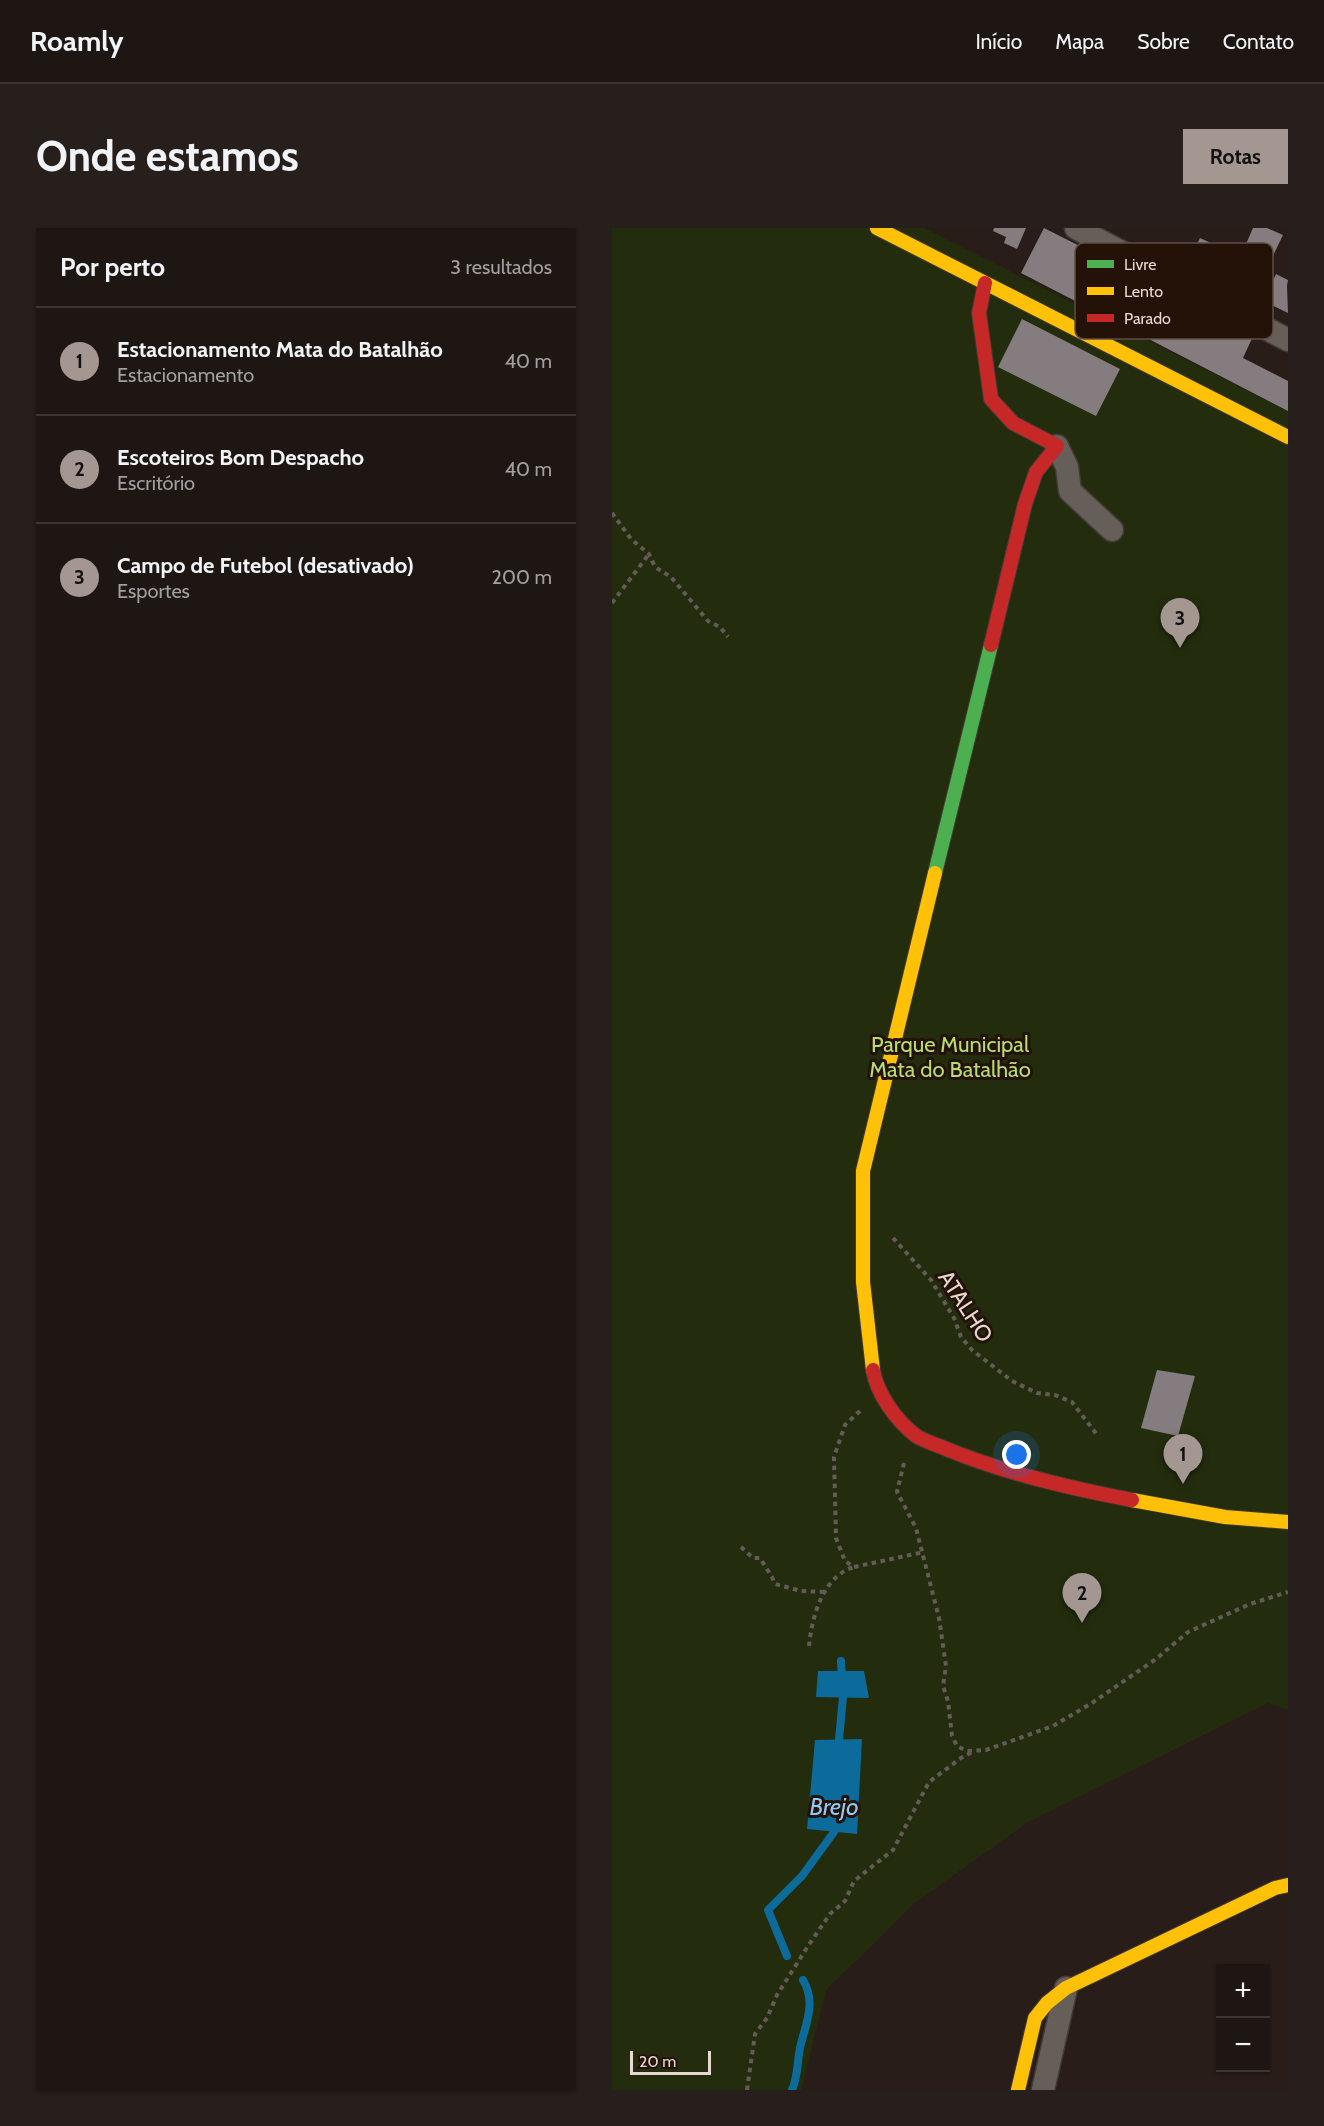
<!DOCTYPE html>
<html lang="pt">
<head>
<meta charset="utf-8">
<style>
  body { margin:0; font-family:Cabin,sans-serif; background:#261f1b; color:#f1f3f6 }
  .controls { position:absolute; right:18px; bottom:18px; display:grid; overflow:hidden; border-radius:0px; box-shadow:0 2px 4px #0004 }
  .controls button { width:54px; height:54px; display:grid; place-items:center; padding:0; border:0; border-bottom:2px solid #3c3532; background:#1e1612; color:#f1f3f6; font:30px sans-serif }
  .scale { position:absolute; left:18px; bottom:15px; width:81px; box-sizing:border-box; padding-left:6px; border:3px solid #e7d8d2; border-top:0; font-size:16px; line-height:21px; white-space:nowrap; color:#e7d8d2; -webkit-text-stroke:4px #241108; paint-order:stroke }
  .you { position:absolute; left:405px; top:1227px; width:21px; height:21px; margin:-15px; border:4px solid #fff; border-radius:50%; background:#1a73e8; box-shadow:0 0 0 9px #1a73e833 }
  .badge { display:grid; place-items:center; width:39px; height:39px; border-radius:50%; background:#a49791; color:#111; font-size:20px; font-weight:700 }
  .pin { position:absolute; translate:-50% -50px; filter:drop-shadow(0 2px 3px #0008) }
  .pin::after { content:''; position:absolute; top:32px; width:21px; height:18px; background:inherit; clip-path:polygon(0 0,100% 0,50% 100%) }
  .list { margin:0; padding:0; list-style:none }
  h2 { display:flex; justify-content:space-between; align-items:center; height:78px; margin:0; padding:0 24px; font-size:26px }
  h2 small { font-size:20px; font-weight:400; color:#a19f9f }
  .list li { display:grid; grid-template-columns:39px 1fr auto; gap:18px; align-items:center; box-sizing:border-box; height:108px; padding:0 24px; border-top:2px solid #3c3532 }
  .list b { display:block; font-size:22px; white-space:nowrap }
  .list p { margin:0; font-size:20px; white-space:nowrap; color:#a19f9f }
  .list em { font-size:20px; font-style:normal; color:#a19f9f }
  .map { position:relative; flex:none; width:676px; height:1862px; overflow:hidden; border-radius:0px }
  header { display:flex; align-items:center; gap:36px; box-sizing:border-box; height:84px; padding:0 30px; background:#1e1612; border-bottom:2px solid #3c3532 }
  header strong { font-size:28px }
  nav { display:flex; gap:33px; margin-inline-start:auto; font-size:21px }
  .intro { display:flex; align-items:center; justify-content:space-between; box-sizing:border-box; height:144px; padding:0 36px }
  h1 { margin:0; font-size:42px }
  .button { padding:15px 27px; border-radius:0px; background:#a49791; color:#111; font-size:21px; font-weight:700 }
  main { display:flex; gap:36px; padding:0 36px }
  aside { flex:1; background:#1e1612; border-radius:0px; box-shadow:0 2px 4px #0004 }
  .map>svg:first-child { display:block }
</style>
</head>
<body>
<header>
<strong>Roamly</strong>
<nav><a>Início</a><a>Mapa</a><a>Sobre</a><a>Contato</a></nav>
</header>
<div class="intro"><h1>Onde estamos</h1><a class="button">Rotas</a></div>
<main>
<aside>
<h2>Por perto<small>3 resultados</small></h2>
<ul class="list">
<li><span class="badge">1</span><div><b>Estacionamento Mata do Batalhão</b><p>Estacionamento</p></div><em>40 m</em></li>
<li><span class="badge">2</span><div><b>Escoteiros Bom Despacho</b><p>Escritório</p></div><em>40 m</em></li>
<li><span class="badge">3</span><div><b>Campo de Futebol (desativado)</b><p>Esportes</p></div><em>200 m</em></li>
</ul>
</aside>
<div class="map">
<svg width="676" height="1862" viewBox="0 0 676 1862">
  <rect width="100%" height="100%" fill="#281d18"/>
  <path fill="#232d0e" d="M0 0H312L676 183V1482L656 1475 416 1594 304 1674 214 1762 189 1862H0Z"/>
  <path fill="#0c6b9a" d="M206 1443H252L257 1470 204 1469Z
    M250 1511 245 1606 195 1601 203 1512Z"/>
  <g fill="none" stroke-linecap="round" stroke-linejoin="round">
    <path stroke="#0c6b9a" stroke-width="8" d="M226 1522 231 1469 229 1433
      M175 1728 156 1682 190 1648 222 1604 223 1595
      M180 1862C186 1849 185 1834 188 1820 193 1797 205 1775 191 1752"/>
  </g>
  <path fill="#847c7e" d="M382 0H414L405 21 392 15 394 9 381 3Z
    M432 0 642 106 631 130 676 153V183L409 45Z
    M641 0H655L671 7 658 34 645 28 647 22 634 16Z
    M588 10 601 16 598 22 611 28 601 49 575 37Z
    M664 46 676 52 675 58 676 85 651 73Z
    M410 91 508 141 484 188 386 139Z
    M545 1142 583 1148 566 1208 529 1200Z"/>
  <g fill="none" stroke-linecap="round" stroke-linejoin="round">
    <g stroke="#433a36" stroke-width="25">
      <path id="street" d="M464 0 676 112
        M445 218 455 239 458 263 500 302
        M431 1862 454 1760"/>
    </g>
    <g stroke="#433a36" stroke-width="16">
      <path id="fast" d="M323 645 379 417"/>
    </g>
    <g stroke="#433a36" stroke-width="16">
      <path id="slow" d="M265 0 676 209
        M261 1142 251 1054V943L323 645
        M520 1272 613 1289 676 1294
        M406 1862 423 1790 435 1775 454 1760 663 1660 676 1657"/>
    </g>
    <g stroke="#433a36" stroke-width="16">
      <path id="jam" d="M373 55 367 85 379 171 401 195 445 218 424 244 413 276 379 417
        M261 1142C265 1166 284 1192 303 1207 311 1213 323 1216 332 1220 392 1245 457 1260 520 1272"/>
    </g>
    <path stroke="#645b57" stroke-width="4" stroke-dasharray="4.5 4.5" stroke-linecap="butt" d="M0 285 19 311 37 326 43 339 59 349 96 393 108 399 116 409
      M0 375 37 326
      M281 1010 319 1052 342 1090 349 1109 360 1122 400 1153 425 1165 443 1167 460 1174 486 1208
      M248 1183 233 1197 222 1229 224 1310 233 1333 242 1339 312 1324
      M292 1235 285 1264 304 1300 327 1390 334 1438 331 1458 336 1473 340 1508 345 1518 355 1523 374 1522 441 1498 480 1475 544 1431 576 1404 638 1376 676 1364
      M129 1319 141 1330H148L160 1349 163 1356 189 1363 212 1364
      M197 1418C200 1388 211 1348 242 1339
      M135 1862 143 1806 155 1790 165 1767 196 1718 218 1686 233 1673 242 1653 281 1622 317 1554 349 1530 360 1524"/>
    <use href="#street" stroke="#665e59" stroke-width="22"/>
    <use href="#fast" stroke="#4caf50" stroke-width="14"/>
    <use href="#slow" stroke="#ffc107" stroke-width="14"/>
    <use href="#jam" stroke="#c62828" stroke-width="14"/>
  </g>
  <g text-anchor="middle" stroke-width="6" stroke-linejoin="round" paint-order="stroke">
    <g font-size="22" fill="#b5de6f" stroke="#241108">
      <text x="338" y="824">Parque Municipal<tspan x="338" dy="25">Mata do Batalhão</tspan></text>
    </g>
    <g font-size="22" fill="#e7d8d2" stroke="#241108">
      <text transform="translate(354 1078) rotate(57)" y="8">ATALHO</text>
    </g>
    <g font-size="24" font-style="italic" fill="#8dcbf6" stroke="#241108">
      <text x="222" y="1587">Brejo</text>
    </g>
  </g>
  <rect x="463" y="15" width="198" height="96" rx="9" fill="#241108" stroke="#5e4d45" stroke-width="1.5"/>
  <rect x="475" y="32" width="27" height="8" fill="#4caf50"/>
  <rect x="475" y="59" width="27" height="8" fill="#ffc107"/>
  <rect x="475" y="86" width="27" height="8" fill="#c62828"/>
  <g font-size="16" fill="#e7d8d2">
    <text x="512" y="42">Livre</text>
    <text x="512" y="69">Lento</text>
    <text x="512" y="96">Parado</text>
  </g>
</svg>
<div class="controls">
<button>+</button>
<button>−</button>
</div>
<div class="scale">20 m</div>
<div class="you"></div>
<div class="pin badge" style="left:571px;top:1256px">1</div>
<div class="pin badge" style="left:470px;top:1395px">2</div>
<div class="pin badge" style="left:568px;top:420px">3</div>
</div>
</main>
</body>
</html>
